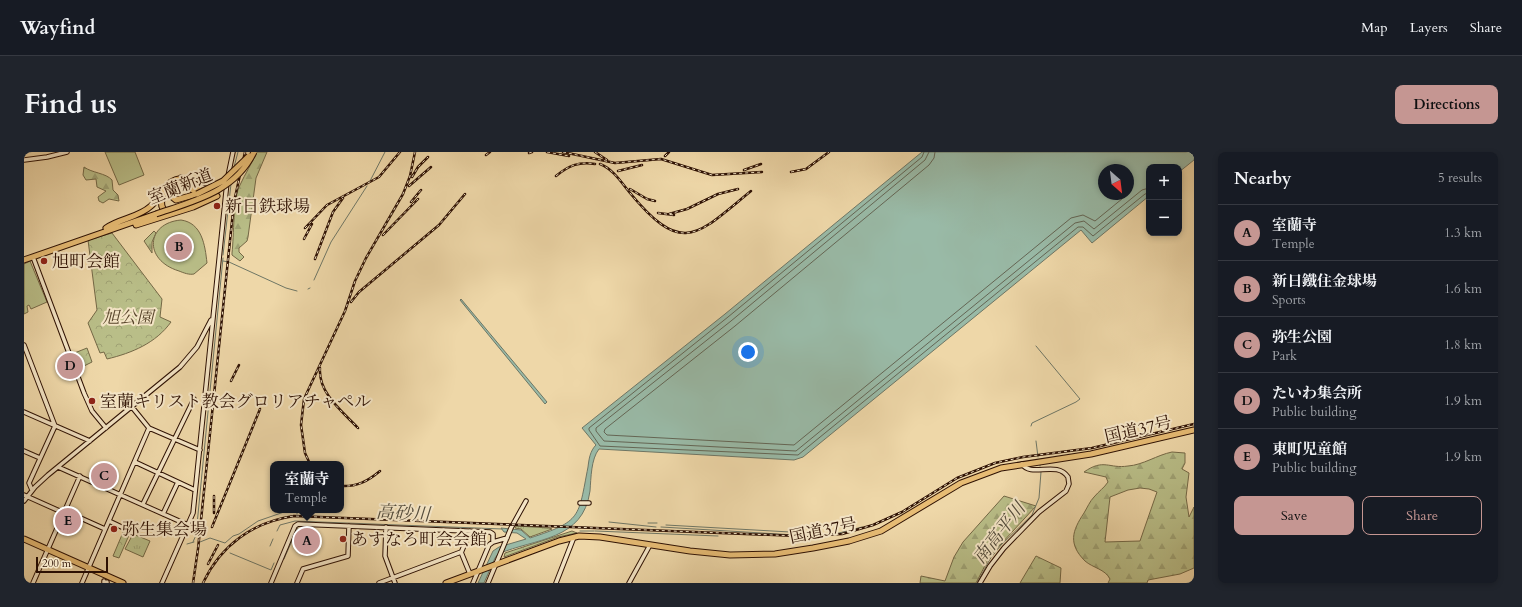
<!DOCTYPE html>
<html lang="en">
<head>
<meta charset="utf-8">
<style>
  body { margin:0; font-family:Cardo,"Noto Serif JP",serif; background:#20242c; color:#f1f3f6 }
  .controls { position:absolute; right:12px; top:12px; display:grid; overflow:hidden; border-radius:8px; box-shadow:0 2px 6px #0003 }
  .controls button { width:36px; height:36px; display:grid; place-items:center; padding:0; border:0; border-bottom:1px solid #363941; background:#171b24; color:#f1f3f6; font:20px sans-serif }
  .compass { position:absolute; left:1074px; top:12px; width:36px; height:36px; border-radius:50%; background:#171b24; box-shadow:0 2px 6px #0003; rotate:152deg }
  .scale { position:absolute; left:12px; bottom:10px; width:72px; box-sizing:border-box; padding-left:4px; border:2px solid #2e1103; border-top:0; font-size:11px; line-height:14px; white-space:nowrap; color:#2e1103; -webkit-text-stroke:3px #f4e5c6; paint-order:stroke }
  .you { position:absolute; left:724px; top:200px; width:14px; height:14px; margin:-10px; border:3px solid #fff; border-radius:50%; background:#1a73e8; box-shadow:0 0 0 6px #1a73e833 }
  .badge { display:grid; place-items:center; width:26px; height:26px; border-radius:50%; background:#c59692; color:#111; font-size:13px; font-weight:700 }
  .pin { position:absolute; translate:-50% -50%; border:2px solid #fff; box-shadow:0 1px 4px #0006 }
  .popup { position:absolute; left:246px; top:309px; width:74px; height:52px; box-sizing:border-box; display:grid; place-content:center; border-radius:8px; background:#171b24; filter:drop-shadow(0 1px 3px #0005); font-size:13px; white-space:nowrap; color:#9ea1a6 }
  .popup b { font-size:15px; color:#f1f3f6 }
  .popup::after { content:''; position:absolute; left:50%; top:100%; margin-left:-8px; border:8px solid transparent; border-top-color:#171b24 }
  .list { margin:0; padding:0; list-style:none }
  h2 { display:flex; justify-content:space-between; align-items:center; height:52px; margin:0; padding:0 16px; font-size:17px }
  h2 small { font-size:13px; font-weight:400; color:#9ea1a6 }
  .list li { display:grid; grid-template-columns:26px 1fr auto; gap:12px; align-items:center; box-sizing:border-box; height:56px; padding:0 16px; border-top:1px solid #363941 }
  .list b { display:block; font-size:15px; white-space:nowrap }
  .list p { margin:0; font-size:13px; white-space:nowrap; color:#9ea1a6 }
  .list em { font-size:13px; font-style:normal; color:#9ea1a6 }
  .actions { display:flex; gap:8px; padding:12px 16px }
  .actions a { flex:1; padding:9px 0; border:1px solid #c59692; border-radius:8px; text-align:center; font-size:14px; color:#c59692 }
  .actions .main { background:#c59692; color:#111 }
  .map { position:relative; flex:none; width:1170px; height:431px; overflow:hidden; border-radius:8px }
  header { display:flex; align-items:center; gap:24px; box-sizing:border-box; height:56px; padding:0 20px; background:#171b24; border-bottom:1px solid #363941 }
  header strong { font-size:19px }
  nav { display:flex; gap:22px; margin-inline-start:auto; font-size:14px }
  .intro { display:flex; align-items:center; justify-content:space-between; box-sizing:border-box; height:96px; padding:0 24px }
  h1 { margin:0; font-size:28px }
  .button { padding:10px 18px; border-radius:8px; background:#c59692; color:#111; font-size:14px; font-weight:700 }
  main { display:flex; gap:24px; padding:0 24px }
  aside { flex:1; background:#171b24; border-radius:8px; box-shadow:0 2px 6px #0003 }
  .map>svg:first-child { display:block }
</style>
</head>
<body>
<header>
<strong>Wayfind</strong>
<nav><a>Map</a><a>Layers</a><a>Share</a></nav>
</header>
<div class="intro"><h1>Find us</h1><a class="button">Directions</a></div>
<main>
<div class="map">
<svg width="1170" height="431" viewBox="0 0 1170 431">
  <defs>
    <pattern id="grass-tufts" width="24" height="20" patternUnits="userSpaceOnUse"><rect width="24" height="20" fill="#b9be88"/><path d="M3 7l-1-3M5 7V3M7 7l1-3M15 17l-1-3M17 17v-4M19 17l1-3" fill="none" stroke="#9fa274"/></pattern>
    <pattern id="forest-firs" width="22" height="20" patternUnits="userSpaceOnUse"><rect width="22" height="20" fill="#b9be88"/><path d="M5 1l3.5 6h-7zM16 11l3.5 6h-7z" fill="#9fa274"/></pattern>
    <pattern id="park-crowns" width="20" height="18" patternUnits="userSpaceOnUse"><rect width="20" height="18" fill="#b9be88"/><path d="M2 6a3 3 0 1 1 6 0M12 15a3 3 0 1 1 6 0" fill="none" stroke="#9fa274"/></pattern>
  </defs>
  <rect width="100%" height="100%" fill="#eed7a8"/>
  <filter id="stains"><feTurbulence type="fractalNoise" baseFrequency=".005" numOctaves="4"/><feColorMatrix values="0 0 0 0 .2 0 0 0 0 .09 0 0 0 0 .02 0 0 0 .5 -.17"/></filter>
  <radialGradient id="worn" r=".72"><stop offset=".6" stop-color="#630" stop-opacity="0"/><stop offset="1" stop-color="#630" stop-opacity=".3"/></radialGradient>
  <path fill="url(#grass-tufts)" stroke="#746846" d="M492 374 525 376 528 377 506 385 497 377 491 376Z
    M548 379 553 381 534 385 480 405 481 401Z
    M109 382 126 389 119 405 101 397Z"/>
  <path fill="url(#forest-firs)" stroke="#746846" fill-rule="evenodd" d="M233 0H243L232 26 224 85 223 89 215 96V100L220 105 216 109 208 103V101C210 85 209 45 216 33 221 22 228 11 233 0Z
    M60 15C68 21 82 21 88 28L89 38 94 43 95 49 85 47 79 51 75 49 74 45 82 39 73 35 72 27 62 28 59 23Z
    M130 79 132 81 128 90V101L120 89Z
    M1148 300 1161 301V311L1158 317 1165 321 1162 345 1165 365 1170 355V416L1156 422 1124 428 1123 431H1084L1086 427C1081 417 1069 416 1061 409 1044 392 1048 379 1060 361 1063 356 1066 349 1070 345 1075 339 1080 336 1084 330L1082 325 1060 320C1080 306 1085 317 1104 314 1119 313 1133 303 1148 300ZM1116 336 1125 337 1133 340 1116 389 1081 390 1086 345 1104 338Z
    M980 344 1012 354 966 404 952 431H896L897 424 921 429 930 405 939 390Z
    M1012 404 1037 416 1036 431H996Z"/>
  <path fill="url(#park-crowns)" stroke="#746846" d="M88 81 138 147 136 165 147 170C132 191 108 201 83 207L80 200 76 201 64 171 73 158 64 88Z
    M63 196 68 210 54 217 48 202Z
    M76 315 90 320 83 335 71 328Z
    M100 378 106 381 95 406 89 404Z"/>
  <path fill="#b9be88" stroke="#746846" d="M81 0H111L120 23 95 33Z
    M157 68C178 71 181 93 183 111L170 122C165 123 160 121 155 119 119 108 122 71 157 68Z
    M6 109 23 150 7 157 5 153 3 154 4 160 0 162V112Z"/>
  <path fill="#99baa7" stroke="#6e7665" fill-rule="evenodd" d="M898 0H1170V8L1155 20V15H1125V44L1068 91 1057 78 779 305 770 308 575 297C567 307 567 326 566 339 559 389 512 386 474 402L471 406 460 431H454L469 399 475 395 502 387 493 381 480 380 477 376 497 378 506 386C558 369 554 366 564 315 565 307 566 299 572 293L558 276 701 162ZM1080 18H1104V42H1080Z
    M437 147 523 250 521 252 436 148Z"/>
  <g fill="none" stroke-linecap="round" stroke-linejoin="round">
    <path stroke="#646655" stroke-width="1" d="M900 0 898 5 704 165 565 276V278L576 294 774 303 1054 75H1059L1069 84 1121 42 1125 41
      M905 0 901 8 707 169 572 276V279L580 289 772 299 1051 71 1060 69 1070 77 1118 38 1125 36
      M911 0 910 6 905 13 711 174 581 277 580 280 583 283 770 293 1047 66 1059 63 1071 69 1104 42"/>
    <path stroke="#6e7665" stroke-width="1" d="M210 15 214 0
      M346 29 361 0
      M199 103 207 32
      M199 109 205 110 262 136 273 139
      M290 128 307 90 343 34
      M284 137 286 136
      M1007 274 1008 271 1052 250 1056 247 1012 194
      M1012 289 1014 305
      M1016 313V314
      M585 370 632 375
      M624 371H633
      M642 373 766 380
      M637 375 788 384 815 381 838 375
      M253 379 256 373 271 369 478 377
      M556 379H570
      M571 379 694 384
      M169 390 172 383 199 106
      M176 390 186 386 201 391 209 384 215 382 234 369 260 360 273 359V362
      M163 392 170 390
      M246 394 249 387
      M206 401 247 418 250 411
      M260 407 274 375
      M953 431 966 407 977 393 1008 363 1015 346 1017 320"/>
    <g stroke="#2e1103" stroke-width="5.5">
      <path id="secondary" d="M0 8 23 5 43 0
        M204 24 209 0
        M157 25 183 37
        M155 27 176 36
        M9 105 60 241 68 259 82 276
        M0 193 31 274
        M108 255 125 276 176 298
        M0 260 66 289
        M0 299 16 306
        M111 310 171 338
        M34 315 164 373
        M8 338 5 331 31 274
        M0 343 40 361
        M0 349 11 335 24 323 156 215 173 195 187 168
        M556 351H565
        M119 352 170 247
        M41 359 81 377
        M139 362 154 330
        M85 369 108 380
        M362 375 361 404 371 431
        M437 401 446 379
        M9 431 56 324
        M58 431 125 276
        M80 431V429
        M83 431V430
        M138 431 169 361 203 30
        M247 431 271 374 274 372 466 380 469 382V390
        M273 431 279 417 324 404 325 374
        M355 431 437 400 446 422
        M449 431 465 393 469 390 483 386
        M464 431 487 376 502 349
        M532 431 550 385
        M605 431 626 393
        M956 431 966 414 980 396 1015 360 1042 339 1045 332 1044 325C1033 308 1007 326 998 312"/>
    </g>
    <g stroke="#2e1103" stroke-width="7">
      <path id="highway" d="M140 41C137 48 135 56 143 60
        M173 42 152 48 147 44 145 39 148 32 154 30 169 38 177 37
        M112 73 169 55 193 44
        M82 76C96 66 114 66 127 54 137 45 141 29 155 27
        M0 108 132 62
        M0 387 99 431
        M422 431 535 389 555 384 576 385 666 399 706 403 751 402 789 396 825 389 857 379 937 331 977 316 1067 302 1170 278"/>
    </g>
    <use href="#secondary" stroke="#f4e5c6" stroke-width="3.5"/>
    <use href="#highway" stroke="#e7bc74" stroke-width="5"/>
    <g stroke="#2e1103" stroke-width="2.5">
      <path id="rail" d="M523 0 545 4
        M539 0 591 11 637 7 688 23 738 20
        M571 0 583 8
        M505 1 508 0
        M462 3 466 0
        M641 4 645 0
        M576 12C589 17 597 30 606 41 659 105 673 83 727 39
        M720 18 737 12
        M594 19 618 13
        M767 20 782 17 805 0
        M532 24C544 14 555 9 571 12
        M388 25 394 15 404 5
        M385 34 407 15
        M606 37 623 47 631 49
        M387 50 397 38
        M634 61 650 63
        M645 62 663 57 694 42 714 37
        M281 76 303 53 355 25 376 0
        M359 83 394 47
        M280 87 288 72
        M291 107 309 60 319 46
        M327 150 335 140 415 73 441 42
        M296 216C294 241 318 259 334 276
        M207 229 215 213
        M286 312 281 301 277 273 280 247 321 159 331 129 342 106 379 42 386 24 391 0
        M317 334C333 335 344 329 356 319
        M190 344V361
        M188 375 236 257
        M184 412 194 393
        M169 431 174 397 210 50 221 0
        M179 431C197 393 229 370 270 364L774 384 818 382 849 373 878 360 933 326 971 311 999 305 1068 296 1170 272"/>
    </g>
    <use href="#rail" stroke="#f4e5c6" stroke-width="1" stroke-dasharray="3" stroke-linecap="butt"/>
    <g stroke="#2e1103" stroke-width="7" stroke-linecap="butt">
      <path id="highway-bridge" d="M173 42 199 29 225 4
        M132 62C170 49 211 40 230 0"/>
    </g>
    <use href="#highway-bridge" stroke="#e7bc74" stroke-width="5"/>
  </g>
  <g fill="#8f2418" stroke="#f4e5c6" stroke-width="1.5">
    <circle cx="193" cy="54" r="4"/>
    <circle cx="20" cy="109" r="4"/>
    <circle cx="68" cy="249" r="4"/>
    <circle cx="90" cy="377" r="4"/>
    <circle cx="319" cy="387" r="4"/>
  </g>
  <g text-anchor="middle" stroke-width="4" stroke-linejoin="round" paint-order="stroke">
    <g font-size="17" fill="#2e1103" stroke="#f4e5c6">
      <text transform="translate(156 34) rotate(-22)" y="6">室蘭新道</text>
      <text transform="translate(1114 277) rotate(-13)" y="6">国道37号</text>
      <text transform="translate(799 378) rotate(-12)" y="6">国道37号</text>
    </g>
    <g font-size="17" fill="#2e1103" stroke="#f4e5c6" text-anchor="start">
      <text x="201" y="60">新日鉄球場</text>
      <text x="28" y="115">旭町会館</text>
      <text x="76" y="255">室蘭キリスト教会グロリアチャペル</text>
      <text x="98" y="383">弥生集会場</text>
      <text x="327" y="393">あすなろ町会会館</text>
    </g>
    <g font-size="17" font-style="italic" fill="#58452b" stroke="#f4e5c6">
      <text x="104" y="171">旭公園</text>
    </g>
    <g font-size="18" font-style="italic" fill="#534c3c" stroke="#f4e5c6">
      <text transform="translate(379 361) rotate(3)" y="6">高砂川</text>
      <text transform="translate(975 381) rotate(-52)" y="6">南高平川</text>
    </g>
  </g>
  <rect width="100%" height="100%" filter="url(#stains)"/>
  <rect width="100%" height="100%" fill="url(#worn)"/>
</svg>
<div class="controls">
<button>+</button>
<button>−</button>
</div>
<svg class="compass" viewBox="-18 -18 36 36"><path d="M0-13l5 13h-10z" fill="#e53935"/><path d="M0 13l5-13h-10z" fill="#9ea1a6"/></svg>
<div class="scale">200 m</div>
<div class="you"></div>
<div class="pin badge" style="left:283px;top:389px">A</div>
<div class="popup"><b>室蘭寺</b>Temple</div>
<div class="pin badge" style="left:155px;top:95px">B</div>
<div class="pin badge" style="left:80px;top:324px">C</div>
<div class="pin badge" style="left:46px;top:214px">D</div>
<div class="pin badge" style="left:44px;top:369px">E</div>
</div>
<aside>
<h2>Nearby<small>5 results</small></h2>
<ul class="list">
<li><span class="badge">A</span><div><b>室蘭寺</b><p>Temple</p></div><em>1.3 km</em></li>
<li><span class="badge">B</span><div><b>新日鐵住金球場</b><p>Sports</p></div><em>1.6 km</em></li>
<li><span class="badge">C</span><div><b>弥生公園</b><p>Park</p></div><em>1.8 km</em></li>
<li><span class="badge">D</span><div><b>たいわ集会所</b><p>Public building</p></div><em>1.9 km</em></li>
<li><span class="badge">E</span><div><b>東町児童館</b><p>Public building</p></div><em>1.9 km</em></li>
</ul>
<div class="actions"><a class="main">Save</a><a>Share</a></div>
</aside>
</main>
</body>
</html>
